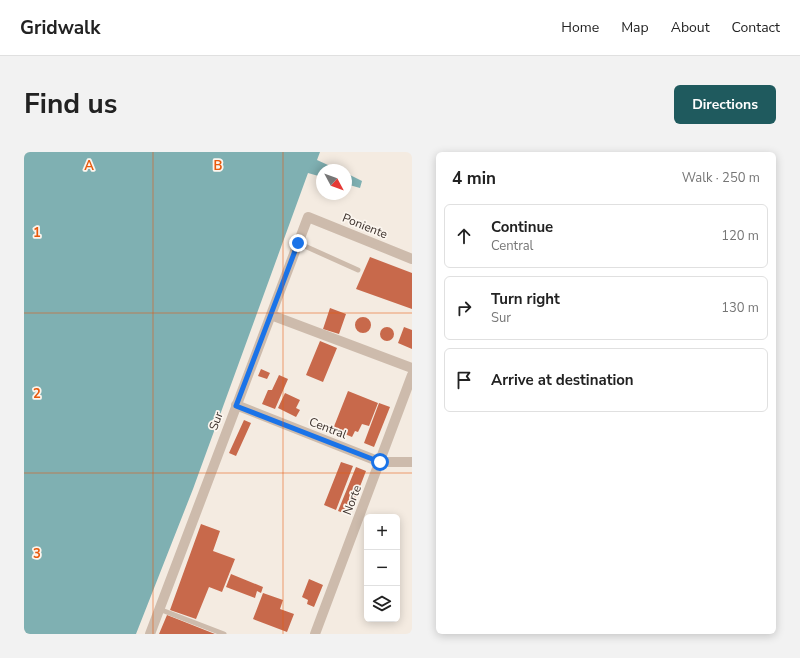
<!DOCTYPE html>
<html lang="en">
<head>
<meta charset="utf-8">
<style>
  body { margin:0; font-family:"Nunito Sans",sans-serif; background:#f2f2f2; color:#222 }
  .controls { position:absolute; right:12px; bottom:12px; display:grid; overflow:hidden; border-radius:6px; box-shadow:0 2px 10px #0003 }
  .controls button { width:36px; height:36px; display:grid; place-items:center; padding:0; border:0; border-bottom:1px solid #e0e0e0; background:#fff; color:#222; font:20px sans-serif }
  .compass { position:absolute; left:292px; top:12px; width:36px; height:36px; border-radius:50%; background:#fff; box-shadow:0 2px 10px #0003; rotate:131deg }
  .stop { position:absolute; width:12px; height:12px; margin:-9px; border:3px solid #1a73e8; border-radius:50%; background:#fff }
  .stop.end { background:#1a73e8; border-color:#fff; box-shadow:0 1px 4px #0008 }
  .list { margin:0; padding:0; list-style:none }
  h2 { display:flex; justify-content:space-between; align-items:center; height:52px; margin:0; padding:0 16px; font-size:17px }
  h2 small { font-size:13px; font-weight:400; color:#767676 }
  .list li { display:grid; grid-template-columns:26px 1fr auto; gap:12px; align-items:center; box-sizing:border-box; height:64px; margin:0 8px 8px; padding:0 8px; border:1px solid #e0e0e0; border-radius:6px }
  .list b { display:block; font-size:15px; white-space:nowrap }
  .list p { margin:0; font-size:13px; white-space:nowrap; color:#767676 }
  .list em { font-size:13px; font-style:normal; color:#767676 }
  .icon { flex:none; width:22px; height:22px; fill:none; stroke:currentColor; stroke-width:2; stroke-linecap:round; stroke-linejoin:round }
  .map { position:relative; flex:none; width:388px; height:482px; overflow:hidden; border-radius:6px }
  header { display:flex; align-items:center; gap:24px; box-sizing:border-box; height:56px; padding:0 20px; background:#fff; border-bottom:1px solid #e0e0e0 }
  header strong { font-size:19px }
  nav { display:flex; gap:22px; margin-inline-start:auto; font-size:14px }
  .intro { display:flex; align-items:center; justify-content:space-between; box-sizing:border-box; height:96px; padding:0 24px }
  h1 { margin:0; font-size:28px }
  .button { padding:10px 18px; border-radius:6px; background:#1f5a5e; color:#fff; font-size:14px; font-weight:700 }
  main { display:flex; gap:24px; padding:0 24px }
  aside { flex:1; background:#fff; border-radius:6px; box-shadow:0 2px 10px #0003 }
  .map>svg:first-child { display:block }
</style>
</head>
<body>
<header>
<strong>Gridwalk</strong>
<nav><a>Home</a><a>Map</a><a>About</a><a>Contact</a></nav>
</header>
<div class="intro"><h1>Find us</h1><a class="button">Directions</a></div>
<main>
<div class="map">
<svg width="388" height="482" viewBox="0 0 388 482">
  <rect width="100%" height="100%" fill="#f4ebe1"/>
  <path fill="#7fb0b2" d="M0 0H296L293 8 315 18H298V25L284 21 169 337 112 482H0Z
    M322 21 338 29 336 36 322 32Z"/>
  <path fill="#c8694b" d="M346 105 388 121V157L332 137Z
    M306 156 322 162 315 182 299 177Z
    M331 173a8 8 0 1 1 16 0a8 8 0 1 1-16 0Z
    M380 175 388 178V197L374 191Z
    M356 182a7 7 0 1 1 14 0a7 7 0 1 1-14 0Z
    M296 189 313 196 299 230 282 223Z
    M237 217 246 221 243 227 234 224Z
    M255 223 264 227 251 257 238 252 244 238H248Z
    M324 239 354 251 345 274 338 272 334 280 331 279 328 285 309 277Z
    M261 241 276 248 272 256 276 258 272 265 254 256Z
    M355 251 366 255 350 295 340 291Z
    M220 268 227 271 212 304 205 301Z
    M317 310 329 314 312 358 300 353Z
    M332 315 342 319 325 363 314 359Z
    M177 372 196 379 189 399 211 407 198 440 185 435 172 467 146 458Z
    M207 422 239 435 237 441 233 439 231 446 202 435Z
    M285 427 299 433 290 455 283 452 284 448 278 445Z
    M239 441 259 448 256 457 270 462 263 480 229 467Z
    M143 463 191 482H135Z"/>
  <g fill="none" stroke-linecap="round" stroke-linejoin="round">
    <path stroke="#cdbbac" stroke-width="5" d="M274 91 334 118
      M135 457 200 482"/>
    <path stroke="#cdbbac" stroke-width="10" d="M247 163 388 216
      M212 253 356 310H388
      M126 482 284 65 388 107
      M291 482 388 223"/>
  </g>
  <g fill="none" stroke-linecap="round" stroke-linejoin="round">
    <path stroke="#1a73e8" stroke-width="5" d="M274 91 212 254 356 310"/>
  </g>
  <path fill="none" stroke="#e8590c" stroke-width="1" stroke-opacity="0.55" d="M129 0V482M259 0V482M0 161H388M0 321H388"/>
  <g text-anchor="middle" stroke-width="3.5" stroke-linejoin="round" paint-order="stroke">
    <g font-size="12" fill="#3b302b" stroke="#fbf5ee">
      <text transform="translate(341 74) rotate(22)" y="4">Poniente</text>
      <text transform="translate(192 269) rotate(-69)" y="4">Sur</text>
      <text transform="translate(304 276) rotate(21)" y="4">Central</text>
      <text transform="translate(328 348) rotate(-69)" y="4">Norte</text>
    </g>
  </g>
  <g font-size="13" text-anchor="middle" font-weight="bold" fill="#e8590c" stroke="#fbf5ee" stroke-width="3.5" stroke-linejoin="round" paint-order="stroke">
    <text x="65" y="18">A</text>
    <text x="194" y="18">B</text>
    <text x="13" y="85">1</text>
    <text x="13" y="246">2</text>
    <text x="13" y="406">3</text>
  </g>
</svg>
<div class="controls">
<button>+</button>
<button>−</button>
<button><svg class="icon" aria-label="layers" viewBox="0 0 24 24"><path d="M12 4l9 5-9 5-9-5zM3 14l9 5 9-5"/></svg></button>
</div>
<svg class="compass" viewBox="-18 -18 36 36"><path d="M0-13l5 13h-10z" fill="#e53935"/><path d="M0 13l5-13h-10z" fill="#767676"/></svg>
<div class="stop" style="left:356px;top:310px"></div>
<div class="stop end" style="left:274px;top:91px"></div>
</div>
<aside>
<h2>4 min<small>Walk · 250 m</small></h2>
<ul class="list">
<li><svg class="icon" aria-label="ahead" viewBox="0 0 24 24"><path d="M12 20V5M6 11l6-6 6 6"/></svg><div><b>Continue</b><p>Central</p></div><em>120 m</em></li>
<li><svg class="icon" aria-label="right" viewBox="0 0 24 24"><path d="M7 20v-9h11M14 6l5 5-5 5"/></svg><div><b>Turn right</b><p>Sur</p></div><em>130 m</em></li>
<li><svg class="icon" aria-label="arrive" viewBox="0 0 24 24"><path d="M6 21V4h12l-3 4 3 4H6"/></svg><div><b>Arrive at destination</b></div></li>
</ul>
</aside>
</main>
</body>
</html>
